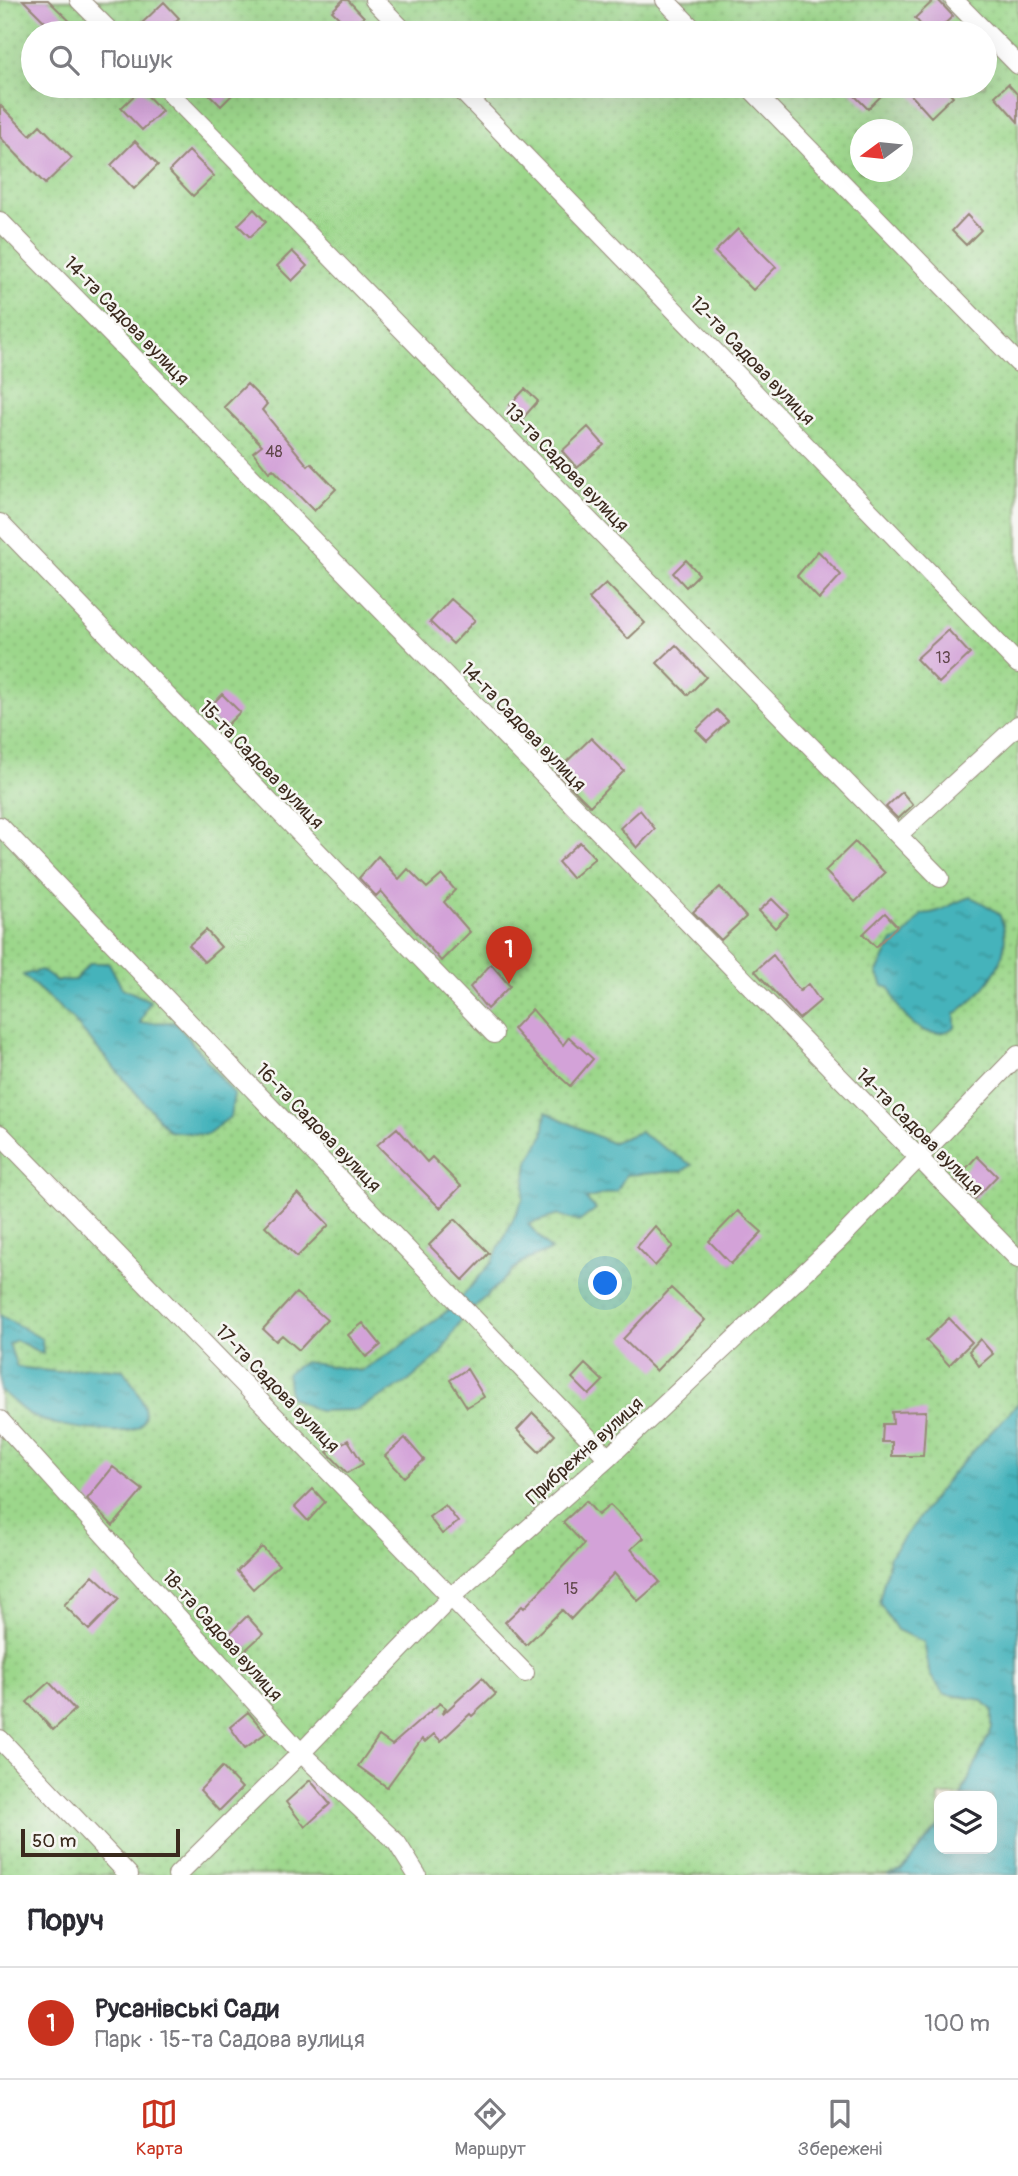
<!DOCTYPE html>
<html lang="uk">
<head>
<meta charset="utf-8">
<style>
  body { margin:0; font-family:Pangolin,sans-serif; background:#f7f7f7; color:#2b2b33 }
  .controls { position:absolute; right:21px; bottom:21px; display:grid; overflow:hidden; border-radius:14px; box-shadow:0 7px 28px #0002 }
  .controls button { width:63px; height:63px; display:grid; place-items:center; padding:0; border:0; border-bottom:2px solid #e1e1e2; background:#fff; color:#2b2b33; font:35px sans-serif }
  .compass { position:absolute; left:850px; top:119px; width:63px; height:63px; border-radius:50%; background:#fff; box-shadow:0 7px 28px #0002; rotate:255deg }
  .scale { position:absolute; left:21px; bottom:18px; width:159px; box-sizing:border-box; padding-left:7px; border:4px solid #3b2a1e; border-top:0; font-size:19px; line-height:24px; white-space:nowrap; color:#3b2a1e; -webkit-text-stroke:5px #f6f6f2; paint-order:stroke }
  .you { position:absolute; left:606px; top:1284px; width:24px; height:24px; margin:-18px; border:5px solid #fff; border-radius:50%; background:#1a73e8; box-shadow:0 0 0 10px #1a73e833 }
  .badge { display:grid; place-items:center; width:46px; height:46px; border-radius:50%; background:#c8321e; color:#fff; font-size:23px; font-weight:700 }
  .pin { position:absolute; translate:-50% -58px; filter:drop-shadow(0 2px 4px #0008) }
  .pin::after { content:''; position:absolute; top:37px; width:24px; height:21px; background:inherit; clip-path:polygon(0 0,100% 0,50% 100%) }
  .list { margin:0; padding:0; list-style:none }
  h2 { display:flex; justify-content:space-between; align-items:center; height:91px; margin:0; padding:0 28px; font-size:30px }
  h2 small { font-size:23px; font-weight:400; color:#7c7c81 }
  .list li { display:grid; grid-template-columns:46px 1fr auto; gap:21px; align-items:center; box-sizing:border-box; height:112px; padding:0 28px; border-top:2px solid #e1e1e2 }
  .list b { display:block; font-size:26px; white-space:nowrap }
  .list p { margin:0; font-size:23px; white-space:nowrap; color:#7c7c81 }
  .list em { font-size:23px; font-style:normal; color:#7c7c81 }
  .icon { flex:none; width:38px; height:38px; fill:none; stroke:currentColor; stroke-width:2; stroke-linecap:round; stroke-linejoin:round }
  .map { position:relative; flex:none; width:1018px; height:1875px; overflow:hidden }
  .search { position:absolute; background:#fff; box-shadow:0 7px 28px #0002; left:21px; right:21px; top:21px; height:77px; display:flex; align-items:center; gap:18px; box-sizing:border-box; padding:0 24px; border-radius:38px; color:#7c7c81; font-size:26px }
  .sheet { height:203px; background:#fff }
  nav { display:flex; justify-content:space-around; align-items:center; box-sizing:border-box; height:98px; border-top:2px solid #e1e1e2; background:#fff; font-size:19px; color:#7c7c81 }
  nav a { display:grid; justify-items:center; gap:4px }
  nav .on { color:#c8321e }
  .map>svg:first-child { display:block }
</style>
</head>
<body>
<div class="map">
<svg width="1018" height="1875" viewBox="0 0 1018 1875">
  <defs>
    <pattern id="grass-dots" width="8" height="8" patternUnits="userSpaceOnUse" patternTransform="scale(1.75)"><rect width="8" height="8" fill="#9cd78b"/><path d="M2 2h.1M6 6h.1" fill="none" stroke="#87b978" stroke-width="1.8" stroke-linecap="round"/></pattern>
    <pattern id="water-ripples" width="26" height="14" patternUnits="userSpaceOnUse" patternTransform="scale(1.75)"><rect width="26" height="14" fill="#44b3bb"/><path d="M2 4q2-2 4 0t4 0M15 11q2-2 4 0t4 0" fill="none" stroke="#3a9297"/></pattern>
  </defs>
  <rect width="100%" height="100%" fill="#f6f6f2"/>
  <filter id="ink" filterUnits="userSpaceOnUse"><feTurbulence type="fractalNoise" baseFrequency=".0143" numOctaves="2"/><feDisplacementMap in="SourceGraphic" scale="14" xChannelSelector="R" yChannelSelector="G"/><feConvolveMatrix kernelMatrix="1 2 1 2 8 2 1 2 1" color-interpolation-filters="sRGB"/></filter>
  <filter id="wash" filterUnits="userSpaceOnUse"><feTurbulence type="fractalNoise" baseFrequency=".00686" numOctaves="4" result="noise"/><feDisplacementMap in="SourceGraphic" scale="28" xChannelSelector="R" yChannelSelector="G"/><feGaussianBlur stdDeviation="1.57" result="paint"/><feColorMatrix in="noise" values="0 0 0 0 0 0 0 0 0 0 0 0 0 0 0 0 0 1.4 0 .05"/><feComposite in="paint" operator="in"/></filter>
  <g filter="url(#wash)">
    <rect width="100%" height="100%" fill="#f3e8d4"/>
    <path fill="url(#grass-dots)" stroke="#6c8054" stroke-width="2" fill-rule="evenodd" d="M0 0H1018V1875H0ZM33 33H985V86H33ZM860 130H902V172H860ZM939 1796H992V1849H939Z"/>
    <path fill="url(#water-ripples)" stroke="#406e6c" stroke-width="2" d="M971 897C980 902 991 907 999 914 1018 953 986 992 955 1014V1027C925 1046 899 1016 890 988L883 986 877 972 893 941 903 938 922 914C944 913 951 902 971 897Z
      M90 963H109L122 988 150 1001 140 1023 175 1022 234 1094 230 1117 206 1135 169 1131 71 1018 23 975 41 970 56 981 75 980Z
      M546 1112 611 1143 639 1132 692 1165 682 1171 626 1175 617 1191 586 1199 596 1209 579 1222 559 1215 528 1224 551 1250 522 1262 462 1319 440 1354 409 1381 357 1410 318 1411 290 1397 287 1373 304 1362 361 1371 398 1348 454 1306 492 1262 523 1199 528 1162 543 1136Z
      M0 1315 42 1339 43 1354 16 1340 9 1344 17 1367 57 1372 88 1367 123 1370C132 1382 160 1419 134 1429 123 1433 108 1431 97 1430 73 1428 50 1425 29 1414 18 1408 10 1397 0 1391Z
      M1018 1403V1875H888L901 1871 939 1826V1849H992V1796H961L992 1728V1710L982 1700 944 1694 930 1675 924 1642 897 1630 879 1602 890 1556 951 1475Z"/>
    <g id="blocks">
      <path fill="#d3a2d8" d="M23 0H48L82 33H36L46 23Z
        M343 0H348L364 17 351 30 332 11Z
        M934 0H938L953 16 935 33H928L915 18Z
        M164 2 179 18 172 25 180 33H150L141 24Z
        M1008 84 1018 95V122L995 96Z
        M201 86H241L221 106Z
        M845 86H891L868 109Z
        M903 86H943L953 96 931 117Z
        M141 89 162 111 142 130 121 108Z
        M0 105 30 135 40 125 72 158 45 184 0 137Z
        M135 141 158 165 134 189 111 165Z
        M189 151 214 176 193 196 169 171Z
        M254 209 266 222 250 237 238 225Z
        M967 215 981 230 966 245 952 231Z
        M738 229 776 267 753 290 715 252Z
        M292 251 307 266 292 281 277 266Z
        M247 384 267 404 262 410 308 466 311 463 336 489 314 511 273 469 269 472 253 452 262 445 224 407Z
        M525 389 538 401 523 418 510 405Z
        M588 427 604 445 577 468 562 451Z
        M818 551 841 575 819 599 797 576Z
        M686 560 699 574 686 587 673 573Z
        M606 583 645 623 628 639 589 599Z
        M451 599 475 620 453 644 430 622Z
        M948 630 970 654 939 683 916 659Z
        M676 645 706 677 688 695 657 663Z
        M222 694 240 712 223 729 205 712Z
        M717 710 728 721 707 741 696 730Z
        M591 738 624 771 590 806 556 772Z
        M902 792 913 805 898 819 886 807Z
        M640 810 655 829 637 848 620 828Z
        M580 842 595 858 572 878 558 862Z
        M855 842 885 873 855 902 825 871Z
        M378 856 399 879 408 869 427 888 442 875 455 890 444 902 470 932 441 961 381 891 376 896 359 878Z
        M720 887 746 917 721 940 693 912Z
        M772 899 788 915 775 928 759 911Z
        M885 913 897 926 876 947 863 934Z
        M206 930 221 947 204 962 189 945Z
        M773 955 800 991 808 984 820 1001 799 1019 755 971Z
        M491 964 510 986 487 1009 470 987Z
        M532 1009 563 1045 569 1037 593 1059 570 1086 537 1056 513 1029Z
        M397 1128 427 1162 432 1157 461 1186 440 1208 377 1145Z
        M977 1156 997 1176 975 1199 956 1180Z
        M298 1193 329 1225 297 1257 265 1226Z
        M738 1211 762 1232 731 1264 709 1241Z
        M455 1219 489 1253 463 1280 429 1245Z
        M655 1226 673 1246 655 1266 637 1247Z
        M671 1288 705 1320 656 1371 623 1339Z
        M296 1293 327 1320 299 1350 282 1335 276 1341 263 1329Z
        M949 1318 972 1342 949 1365 926 1340Z
        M363 1323 381 1345 366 1357 348 1335Z
        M980 1339 993 1354 979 1366 969 1351Z
        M585 1364 603 1381 589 1395 572 1378Z
        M467 1369 484 1397 467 1407 450 1380Z
        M926 1411 923 1456H892V1442H882L883 1424H893L892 1412Z
        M533 1413 555 1435 539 1452 517 1430Z
        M405 1438 424 1460 404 1477 385 1456Z
        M348 1440 363 1464 347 1473 327 1452Z
        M113 1467 143 1490 113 1526 87 1499Z
        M313 1489 325 1502 308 1521 295 1507Z
        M586 1501 598 1515 610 1505 644 1538 631 1549 660 1582 638 1601 614 1573 571 1619 562 1610 526 1645 505 1622 522 1606 524 1608 584 1544 563 1522Z
        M445 1505 458 1522 442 1534 429 1517Z
        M262 1547 279 1565 253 1589 237 1571Z
        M93 1575 119 1599 89 1630 64 1605Z
        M247 1616 263 1634 242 1653 228 1635Z
        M482 1678 496 1694 472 1716 470 1714 441 1741 434 1734 425 1742 422 1739 387 1787 358 1766 379 1736 392 1745 440 1703 446 1708 442 1713 443 1714Z
        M49 1682 75 1710 53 1730 27 1702Z
        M248 1712 266 1733 245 1748 230 1727Z
        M222 1767 242 1788 219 1811 200 1790Z
        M310 1780 330 1804 305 1827 286 1802Z"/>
    </g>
  </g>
  <g filter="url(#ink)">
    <use href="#blocks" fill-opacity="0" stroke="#978979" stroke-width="2"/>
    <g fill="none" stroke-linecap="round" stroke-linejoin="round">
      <g stroke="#978979" stroke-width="20">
        <path id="street" d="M79 0 112 33
          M374 0 406 33
          M665 0 697 33
          M954 0 1018 65
          M163 86 940 878
          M457 86 1018 664
          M748 86 1018 363
          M0 221 1018 1259
          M0 523 494 1034
          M0 826 608 1458
          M898 835 1018 725
          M0 1134 525 1673
          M0 1420 301 1753 397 1843 417 1875
          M0 1739 129 1875
          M177 1875 301 1753 452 1596 608 1458 838 1241 1018 1055"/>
      </g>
      <use href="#street" stroke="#fff" stroke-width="18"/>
    </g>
  </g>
  <g text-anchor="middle" stroke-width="5" stroke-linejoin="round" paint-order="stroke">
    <g font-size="16" fill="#61484c">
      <text x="274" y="457">48</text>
      <text x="943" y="663">13</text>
      <text x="571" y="1594">15</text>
    </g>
    <g font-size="19" fill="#3b2a1e" stroke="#f6f6f2">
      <text transform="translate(127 320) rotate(46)" y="7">14-та Садова вулиця</text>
      <text transform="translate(753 360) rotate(46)" y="7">12-та Садова вулиця</text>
      <text transform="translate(567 467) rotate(46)" y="7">13-та Садова вулиця</text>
      <text transform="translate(524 726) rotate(46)" y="7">14-та Садова вулиця</text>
      <text transform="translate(262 764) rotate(46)" y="7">15-та Садова вулиця</text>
      <text transform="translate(319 1127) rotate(46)" y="7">16-та Садова вулиця</text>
      <text transform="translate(920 1131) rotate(45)" y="7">14-та Садова вулиця</text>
      <text transform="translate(278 1388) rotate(46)" y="7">17-та Садова вулиця</text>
      <text transform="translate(584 1450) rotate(-42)" y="7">Прибрежна вулиця</text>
      <text transform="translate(223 1635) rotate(48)" y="7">18-та Садова вулиця</text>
    </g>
  </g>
</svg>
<div class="controls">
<button><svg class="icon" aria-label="layers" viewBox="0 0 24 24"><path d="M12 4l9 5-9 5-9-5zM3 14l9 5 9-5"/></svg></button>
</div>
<svg class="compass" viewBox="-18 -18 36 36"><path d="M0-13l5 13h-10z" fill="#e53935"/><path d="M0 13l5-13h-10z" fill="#7c7c81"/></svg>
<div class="scale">50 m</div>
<div class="you"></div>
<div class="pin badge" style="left:509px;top:984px">1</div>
<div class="search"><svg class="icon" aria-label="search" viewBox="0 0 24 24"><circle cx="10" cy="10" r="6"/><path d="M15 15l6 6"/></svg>Пошук</div>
</div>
<section class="sheet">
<h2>Поруч<small></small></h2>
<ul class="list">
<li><span class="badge">1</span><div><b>Русанівські Сади</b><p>Парк · 15-та Садова вулиця</p></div><em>100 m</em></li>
</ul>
</section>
<nav>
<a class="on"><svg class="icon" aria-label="map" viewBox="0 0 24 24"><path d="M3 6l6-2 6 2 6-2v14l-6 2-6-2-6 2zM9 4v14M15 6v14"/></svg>Карта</a>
<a><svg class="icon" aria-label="directions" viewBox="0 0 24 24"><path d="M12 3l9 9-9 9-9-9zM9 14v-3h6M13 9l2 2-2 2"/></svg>Маршрут</a>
<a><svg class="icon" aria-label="saved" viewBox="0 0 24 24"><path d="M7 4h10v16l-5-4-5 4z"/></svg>Збережені</a>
</nav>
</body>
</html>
